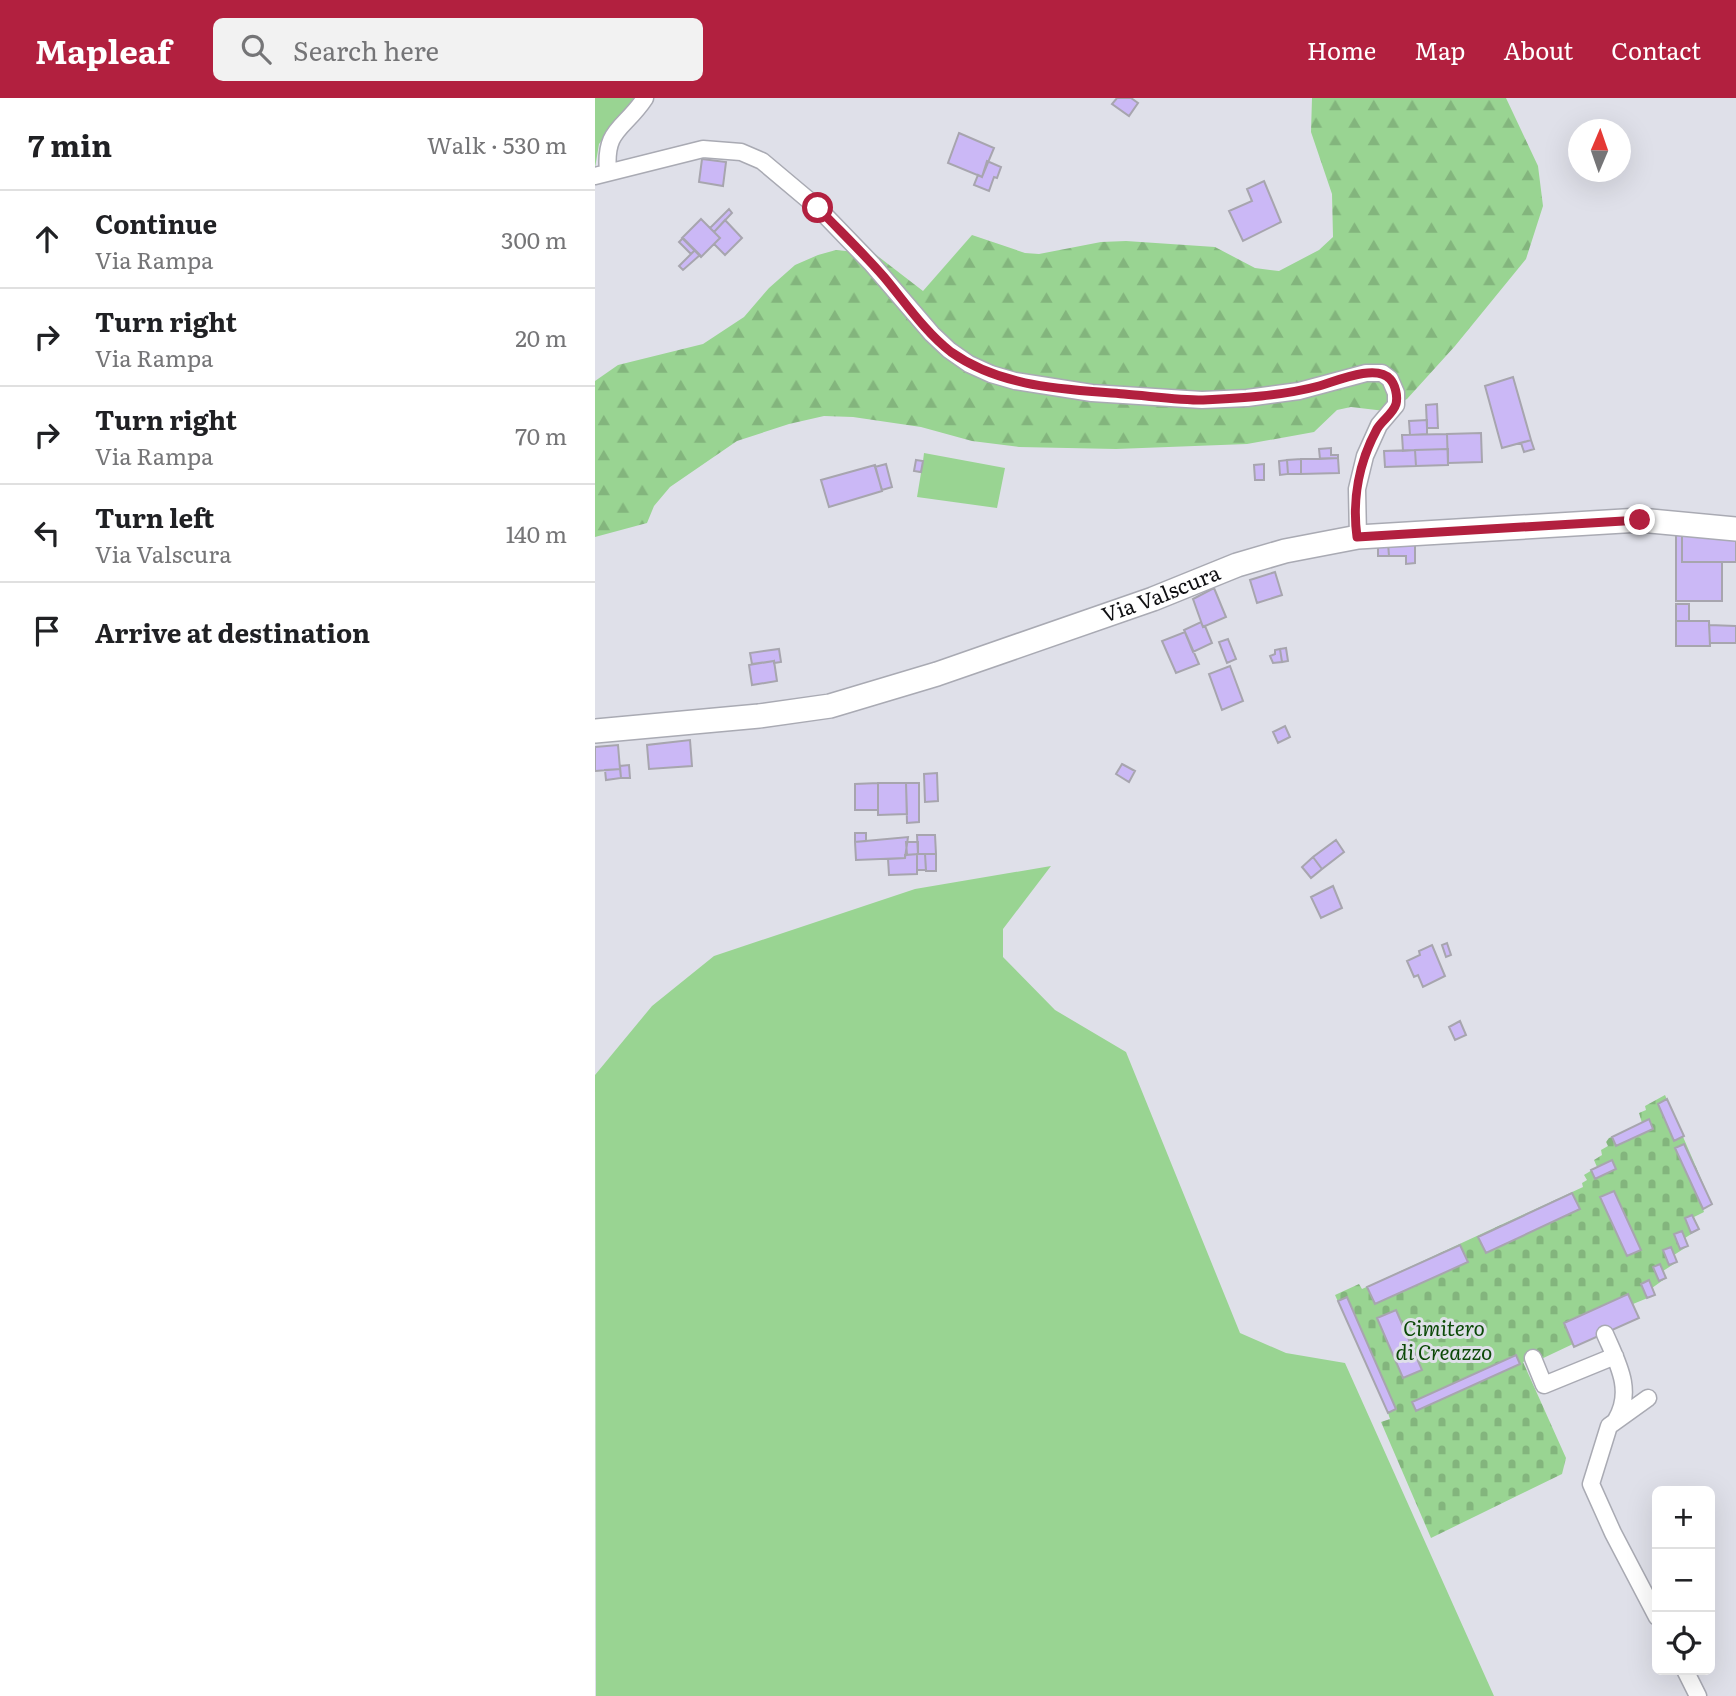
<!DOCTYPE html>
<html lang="en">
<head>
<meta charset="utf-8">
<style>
  body { margin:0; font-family:Literata,serif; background:#f2f2f2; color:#202124 }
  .controls { position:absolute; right:21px; bottom:21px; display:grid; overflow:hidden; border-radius:10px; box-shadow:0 7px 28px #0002 }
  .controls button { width:63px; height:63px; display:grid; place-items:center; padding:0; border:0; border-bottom:2px solid #e0e0e0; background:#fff; color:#202124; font:35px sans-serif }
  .compass { position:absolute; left:973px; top:21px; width:63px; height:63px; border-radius:50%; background:#fff; box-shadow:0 7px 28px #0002; rotate:2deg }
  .stop { position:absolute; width:21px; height:21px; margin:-16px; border:5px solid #b2203f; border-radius:50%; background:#fff }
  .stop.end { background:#b2203f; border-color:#fff; box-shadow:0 2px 7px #0008 }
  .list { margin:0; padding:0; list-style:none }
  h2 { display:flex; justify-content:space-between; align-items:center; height:91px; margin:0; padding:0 28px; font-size:30px }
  h2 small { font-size:23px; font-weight:400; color:#757577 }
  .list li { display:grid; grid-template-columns:46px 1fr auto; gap:21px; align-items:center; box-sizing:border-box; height:98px; padding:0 28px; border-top:2px solid #e0e0e0 }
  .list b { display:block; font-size:26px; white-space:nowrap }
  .list p { margin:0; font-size:23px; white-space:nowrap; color:#757577 }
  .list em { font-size:23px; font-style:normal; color:#757577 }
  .icon { flex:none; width:38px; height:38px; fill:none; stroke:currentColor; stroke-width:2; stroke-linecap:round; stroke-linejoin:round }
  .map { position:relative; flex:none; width:1141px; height:1598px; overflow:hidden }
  header { display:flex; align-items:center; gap:42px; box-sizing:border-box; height:98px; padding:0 35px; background:#b2203f; color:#fff }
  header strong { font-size:33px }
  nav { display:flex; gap:38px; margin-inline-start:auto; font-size:24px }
  .search { width:490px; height:63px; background:#f2f2f2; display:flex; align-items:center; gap:18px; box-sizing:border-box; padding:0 24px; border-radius:10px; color:#757577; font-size:26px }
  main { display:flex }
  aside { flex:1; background:#fff }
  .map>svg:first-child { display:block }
</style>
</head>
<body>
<header>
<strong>Mapleaf</strong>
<div class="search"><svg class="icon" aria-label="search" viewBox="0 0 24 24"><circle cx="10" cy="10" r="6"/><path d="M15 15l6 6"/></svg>Search here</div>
<nav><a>Home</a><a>Map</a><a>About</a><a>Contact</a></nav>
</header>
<main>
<aside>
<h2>7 min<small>Walk · 530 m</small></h2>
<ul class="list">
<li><svg class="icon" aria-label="ahead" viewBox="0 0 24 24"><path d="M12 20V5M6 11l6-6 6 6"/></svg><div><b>Continue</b><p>Via Rampa</p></div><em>300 m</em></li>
<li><svg class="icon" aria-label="right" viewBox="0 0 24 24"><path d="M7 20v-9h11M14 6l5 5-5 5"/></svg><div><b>Turn right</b><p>Via Rampa</p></div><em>20 m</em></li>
<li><svg class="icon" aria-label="right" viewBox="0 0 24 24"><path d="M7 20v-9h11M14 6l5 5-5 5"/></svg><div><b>Turn right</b><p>Via Rampa</p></div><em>70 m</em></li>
<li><svg class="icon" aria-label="left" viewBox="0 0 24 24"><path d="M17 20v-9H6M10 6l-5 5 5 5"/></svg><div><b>Turn left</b><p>Via Valscura</p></div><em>140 m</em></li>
<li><svg class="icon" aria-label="arrive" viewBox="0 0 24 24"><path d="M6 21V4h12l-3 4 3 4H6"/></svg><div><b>Arrive at destination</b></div></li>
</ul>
</aside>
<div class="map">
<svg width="1141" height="1598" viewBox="0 0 1141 1598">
  <defs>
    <pattern id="forest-firs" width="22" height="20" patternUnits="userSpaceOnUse" patternTransform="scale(1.75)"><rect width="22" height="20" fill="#99d492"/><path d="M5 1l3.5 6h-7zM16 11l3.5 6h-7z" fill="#83b57d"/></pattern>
    <pattern id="cemetery-stones" width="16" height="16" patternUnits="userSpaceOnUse" patternTransform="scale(1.75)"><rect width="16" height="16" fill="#99d492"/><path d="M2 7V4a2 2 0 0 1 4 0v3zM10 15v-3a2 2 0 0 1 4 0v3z" fill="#83b57d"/></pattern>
  </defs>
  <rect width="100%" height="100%" fill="#dfe0e9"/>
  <path fill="#99d492" d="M0 0H39L4 46 0 70Z
    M329 355 410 370 402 410 322 399 326 375 319 373 321 362 328 363Z
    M456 768 408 831V859L460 912 531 954 645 1235 691 1255 750 1265 899 1598H1L0 977 57 908 119 858 320 791Z"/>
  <path fill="url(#forest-firs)" d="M717 0H911L943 68 948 108 931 161 860 248 812 301 790 313 756 309 742 312 719 334 652 346 521 351 424 349 377 343 326 329 258 319 229 318 194 326 142 343 75 389 59 408 52 425 0 439V283L23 267 108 246 149 219 174 190 200 167 223 157 241 152 280 156 328 193 377 137 430 155 444 156 506 144 531 143 620 149 660 170 684 173 724 152 738 139 737 96 716 34Z"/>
  <path fill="url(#cemetery-stones)" d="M1070 997 1117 1106 1108 1111 1109 1114 1099 1119 1104 1131 1090 1140 1093 1148 1079 1157 1082 1164 1068 1173 1071 1180 1057 1190 1060 1197 1038 1206 1044 1220 979 1249 978 1246 942 1263 940 1259 928 1264 971 1360 967 1376 836 1440 786 1324 795 1321 793 1315 740 1197 764 1186 767 1191 988 1089 987 1085 992 1082 989 1077 1002 1069 999 1062 1007 1057 1006 1052 1013 1048 1011 1044 1014 1040 1047 1025 1044 1015 1051 1012 1050 1008Z"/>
  <path fill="#cbb8f6" stroke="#a7a5ae" stroke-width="2" d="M522 0H536L543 5 534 18 517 6Z
    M364 35 399 50 387 79 353 65Z
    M107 61 131 64 128 88 104 84Z
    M392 63 406 69 402 80 399 79 394 93 379 87 383 77 387 79Z
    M669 83 686 124 648 143 634 113 657 103 652 91Z
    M134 111 137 115 119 134 115 130Z
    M106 121 125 140 106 159 87 140Z
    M130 122 147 140 130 157 119 146 125 140 119 134Z
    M88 140 100 152 96 156 84 144Z
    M100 152 105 157 88 172 84 168Z
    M918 279 936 342 907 350 890 288Z
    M842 306 843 330H832L831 307Z
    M832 322V336L815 337 814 323Z
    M886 335 887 364 853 365 852 336Z
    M852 336 853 367 821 368 820 352 808 353 807 337Z
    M936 342 939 351 929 354 926 345Z
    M736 350V357H743V360L725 361 724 351Z
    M853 351V367L821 368 820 352Z
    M820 352 821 368 790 369 789 353Z
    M743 360 744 375 706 376V361Z
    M706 361V376H693L692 362Z
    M321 362 328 363 326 374 319 373Z
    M692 362 693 376 685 377 684 363Z
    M291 366 297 389 287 392 280 369Z
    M669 366V382H660L659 367Z
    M280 367 287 393 234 409 226 382Z
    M1081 436H1087V464H1127V503H1081Z
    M1087 436H1141V464H1087Z
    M820 444V465L811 466V458H794L793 445Z
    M783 445H793L794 458H783Z
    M680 474 687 497 662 505 655 482Z
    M619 490 631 519 608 529 598 501Z
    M1081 506H1094V523H1081Z
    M1081 523H1114L1115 548H1081Z
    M606 524 608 529 610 528 617 545 598 554 589 532Z
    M1114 527 1141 528V545H1115Z
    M590 534 604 566 581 575 567 543Z
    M633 541 641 561 632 565 624 544Z
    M691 550 693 563 687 564 685 551Z
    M184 551 186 564 179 565V563L157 566 155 555Z
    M685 551 687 564 678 565 675 558 680 556V552Z
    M179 563 182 583 157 587 154 567Z
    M635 568 648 603 627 612 614 576Z
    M690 628 695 639 683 645 678 634Z
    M95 642 97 668 54 671 52 647Z
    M23 647 25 671 0 673V649Z
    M527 666 540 673 534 684 521 676Z
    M34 667 35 680H26L25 668Z
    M25 671 26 680 11 682 10 672Z
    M342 675 343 703 330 704 329 676Z
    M283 685V712H260V686Z
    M283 685H311L312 716 283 717Z
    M311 685H324V724L312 725Z
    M260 735H271V743L260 744Z
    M322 737H340L341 756H323Z
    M313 739 310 760 261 762 260 744Z
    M741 742 749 754 727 771 718 759Z
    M311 744H323V756L312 757Z
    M322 756H330L331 772H322Z
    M322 756V776L294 777 293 761 310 760V757Z
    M330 756H341V773H331Z
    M718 759 727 771 716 780 707 769Z
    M738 788 747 810 726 820 716 799Z
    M852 845 856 857 851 859 847 847Z
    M837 847 850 878 828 889 823 877 819 879 812 863 825 857 824 853Z
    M865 923 871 937 860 942 854 929Z
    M1072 1001 1089 1038 1079 1043 1063 1006Z
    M1054 1021 1058 1031 1021 1048 1017 1039Z
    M1089 1046 1117 1106 1108 1111 1080 1050Z
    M1017 1062 1021 1071 1000 1081 996 1072Z
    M1019 1093 1046 1152 1032 1158 1005 1099Z
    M977 1095 985 1111 891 1155 883 1139Z
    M1097 1117 1104 1131 1096 1135 1090 1120Z
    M1087 1133 1093 1148 1085 1151 1079 1136Z
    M865 1147 873 1164 780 1206 772 1189Z
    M1076 1149 1082 1164 1074 1167 1068 1152Z
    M1065 1166 1071 1180 1064 1183 1058 1169Z
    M1054 1182 1060 1197 1052 1200 1046 1186Z
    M1033 1196 1044 1220 979 1249 969 1225Z
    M752 1199 801 1311 793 1315 743 1203Z
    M801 1212 827 1272 808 1280 782 1220Z
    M921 1257 925 1266 821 1313 817 1304Z"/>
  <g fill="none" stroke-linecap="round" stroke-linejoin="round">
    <g stroke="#a9aab3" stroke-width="19">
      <path id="street" d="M13 74C9 30 29 32 50 0
        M0 78 108 51 146 54 167 63 223 110 277 166 337 236 354 252 374 266 396 276 420 283 497 295 607 302 652 300 704 293 771 275H787L795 281 801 295V307L784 327 770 358 762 391 763 439
        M1010 1236C1022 1264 1039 1292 1021 1322
        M938 1260 949 1287 1020 1258
        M1053 1300 1014 1328 996 1386 1018 1435 1062 1519
        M1090 1572 1103 1598"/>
    </g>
    <g stroke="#a9aab3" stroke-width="26">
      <g id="secondary">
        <path id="s1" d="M0 633 164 618 235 608 342 576 558 501 642 467 690 453 763 439 1045 422 1141 431"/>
      </g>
    </g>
    <use href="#street" stroke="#fff" stroke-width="16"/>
    <use href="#secondary" stroke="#fff" stroke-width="23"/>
  </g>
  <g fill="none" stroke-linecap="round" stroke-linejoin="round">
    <path stroke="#b2203f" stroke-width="9" d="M223 110C245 133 268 155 289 179 310 204 330 234 356 254 407 290 469 291 529 296 555 298 582 302 608 302 647 300 686 298 724 288 739 284 781 265 795 281 800 286 803 298 801 306 798 316 787 322 782 331 764 364 757 402 762 439L1045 422"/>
  </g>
  <g text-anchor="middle" stroke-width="6" stroke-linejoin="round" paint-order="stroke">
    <g font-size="21" fill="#111114" stroke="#dfe0e9">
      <text dy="7" stroke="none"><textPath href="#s1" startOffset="586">Via Valscura</textPath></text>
    </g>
    <g font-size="21" font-style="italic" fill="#0b4907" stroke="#dfe0e9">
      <text x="849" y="1238">Cimitero<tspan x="849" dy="24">di Creazzo</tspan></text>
    </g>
  </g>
</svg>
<div class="controls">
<button>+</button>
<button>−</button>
<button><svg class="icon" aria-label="locate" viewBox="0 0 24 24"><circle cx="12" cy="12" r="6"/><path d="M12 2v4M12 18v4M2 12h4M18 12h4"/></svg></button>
</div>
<svg class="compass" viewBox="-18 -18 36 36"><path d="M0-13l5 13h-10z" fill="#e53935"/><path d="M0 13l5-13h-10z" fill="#757577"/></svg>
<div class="stop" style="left:223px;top:110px"></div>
<div class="stop end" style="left:1045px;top:422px"></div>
</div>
</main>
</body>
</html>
